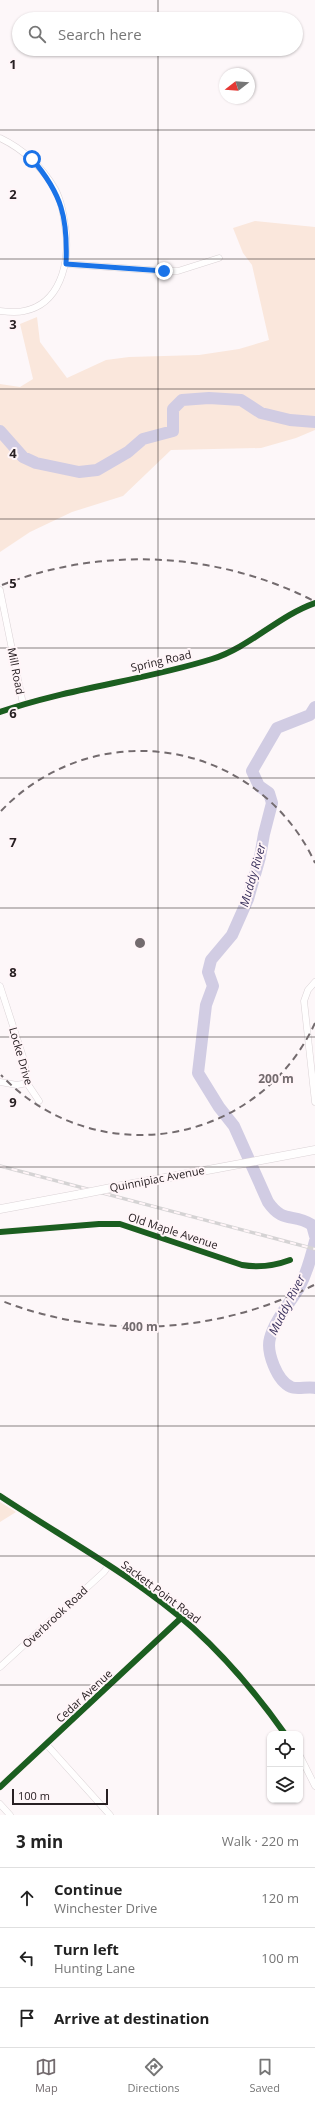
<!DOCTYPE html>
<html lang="en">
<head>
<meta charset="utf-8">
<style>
  body { margin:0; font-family:"Open Sans",sans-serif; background:#f2f2f2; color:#222 }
  .controls { position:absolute; right:12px; bottom:12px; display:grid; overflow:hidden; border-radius:8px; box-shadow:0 1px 3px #0004 }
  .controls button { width:36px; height:36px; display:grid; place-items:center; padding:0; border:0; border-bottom:1px solid #e0e0e0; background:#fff; color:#222; font:20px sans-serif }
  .compass { position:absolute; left:219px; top:68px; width:36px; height:36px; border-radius:50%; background:#fff; box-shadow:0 1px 3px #0004; rotate:253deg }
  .scale { position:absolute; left:12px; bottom:10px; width:96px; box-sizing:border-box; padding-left:4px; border:2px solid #282023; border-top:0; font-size:11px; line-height:14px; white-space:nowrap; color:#282023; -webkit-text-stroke:3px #fff5f8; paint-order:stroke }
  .stop { position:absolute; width:12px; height:12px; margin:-9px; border:3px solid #1a73e8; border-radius:50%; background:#fff }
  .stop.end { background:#1a73e8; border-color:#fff; box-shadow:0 1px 4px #0008 }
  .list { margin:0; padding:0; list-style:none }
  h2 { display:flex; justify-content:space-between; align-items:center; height:52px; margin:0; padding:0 16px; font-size:17px }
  h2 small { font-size:13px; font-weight:400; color:#767676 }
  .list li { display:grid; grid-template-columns:26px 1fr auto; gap:12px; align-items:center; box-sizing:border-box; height:60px; padding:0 16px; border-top:1px solid #e0e0e0 }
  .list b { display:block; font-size:15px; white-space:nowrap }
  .list p { margin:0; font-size:13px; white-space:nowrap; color:#767676 }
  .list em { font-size:13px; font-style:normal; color:#767676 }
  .icon { flex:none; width:22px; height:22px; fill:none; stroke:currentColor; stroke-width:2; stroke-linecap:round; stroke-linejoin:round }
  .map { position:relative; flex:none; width:315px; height:1815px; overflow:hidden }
  .search { position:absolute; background:#fff; box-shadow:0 1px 3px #0004; left:12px; right:12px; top:12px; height:44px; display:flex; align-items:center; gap:10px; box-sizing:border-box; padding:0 14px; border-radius:22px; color:#767676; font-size:15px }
  .sheet { height:232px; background:#fff }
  nav { display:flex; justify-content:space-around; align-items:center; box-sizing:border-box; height:56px; border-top:1px solid #e0e0e0; background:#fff; font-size:11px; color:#767676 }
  nav a { display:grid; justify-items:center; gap:2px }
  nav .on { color:#736b6e }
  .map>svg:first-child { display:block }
</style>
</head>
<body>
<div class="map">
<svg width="315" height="1815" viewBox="0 0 315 1815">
  <rect width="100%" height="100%" fill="#fdf7f9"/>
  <path fill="#fae7dc" d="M255 221 315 227V430L296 438 261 448 171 450 123 496 72 512 30 532 0 552V384L20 387 33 379 20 324 37 317 40 342 67 378 106 360 129 357 199 355 239 349 269 340 252 265 243 253 233 228Z
    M0 1502 16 1512 0 1522Z"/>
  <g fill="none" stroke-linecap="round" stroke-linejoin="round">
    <path stroke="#d1cce3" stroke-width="12" d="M0 431 23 457 36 463 79 472 97 470 128 452 143 439 173 431V409L182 400 209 398 241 400 261 413 290 420 315 422
      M315 707 310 715 277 728 252 771 259 786 269 793 272 803 264 834 260 857 248 899 232 935 211 960 208 972 213 986 206 1005 198 1073 219 1107 234 1126 268 1202C284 1225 293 1212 312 1225L315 1236
      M315 1241C311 1257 307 1273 299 1288 289 1304 275 1320 270 1338 266 1352 277 1381 291 1387 297 1390 308 1386 315 1388"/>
    <g stroke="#dbd3d6" stroke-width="7">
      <path id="minor" d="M0 138C23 149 42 167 55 189 62 202 64 218 66 233 69 264 60 304 24 311 16 313 8 312 0 311
        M66 264 164 271H178L219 258
        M0 590 23 704
        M0 712C69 688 142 681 212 659 250 647 278 616 315 603
        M315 982 308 990 304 1001 315 1102
        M0 986 24 1060 27 1083 39 1101
        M0 1082 17 1085 27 1083
        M0 1232 99 1224H120L242 1265C260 1268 274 1266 290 1260
        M0 1496C65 1539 134 1576 193 1628 227 1659 259 1697 285 1734
        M0 1667 104 1572 109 1565
        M47 1745 110 1815
        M300 1756 315 1786
        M0 1787 181 1618
        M0 1804 10 1815"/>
    </g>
    <g stroke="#dbd3d6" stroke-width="9">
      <path id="major" d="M111 1188 315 1150
        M0 1209 81 1194"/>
    </g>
    <use href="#minor" stroke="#fffefe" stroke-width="6"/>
    <use href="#major" stroke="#fffefe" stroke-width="8"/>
    <g stroke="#d5d3d4" stroke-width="3.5">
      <path id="rail" d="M0 1166 315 1249"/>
    </g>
    <use href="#rail" stroke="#fff5f8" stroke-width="2" stroke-dasharray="6" stroke-linecap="butt"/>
    <g stroke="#dbd3d6" stroke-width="9" stroke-linecap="butt">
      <path id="major-bridge" d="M81 1194 111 1188"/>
    </g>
    <use href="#major-bridge" stroke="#fffefe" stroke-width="8"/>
    <g stroke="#fff5f8" stroke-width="8">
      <path id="cycleway" d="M0 712C69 688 142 681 212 659 250 647 278 616 315 603
        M0 1232 99 1224H120L242 1265C260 1268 274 1266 290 1260
        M0 1496C65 1539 134 1576 193 1628 227 1659 259 1697 285 1734
        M0 1787 181 1618"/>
    </g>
    <use href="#cycleway" stroke="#1b5e20" stroke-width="6"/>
  </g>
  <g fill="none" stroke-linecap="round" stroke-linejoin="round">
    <path stroke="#1a73e8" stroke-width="5" d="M32 159C62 194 68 218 66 264L164 271"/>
  </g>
  <path fill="none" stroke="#282023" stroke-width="1" stroke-opacity="0.55" d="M158 0V19M158 49V1815M0 130H315M0 259H315M0 389H315M0 519H315M0 648H315M0 778H315M0 908H315M0 1037H315M0 1167H315M0 1296H315M0 1426H315M0 1556H315M0 1685H315"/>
  <g fill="none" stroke="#736b6e" stroke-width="2" stroke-dasharray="7 5">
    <path d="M315 1023A192 192 0 0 1 1 1075M1 811A192 192 0 0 1 315 863"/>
    <path d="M314 1285A384 384 0 0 1 2 1301M2 585A384 384 0 0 1 314 601"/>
  </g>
  <g text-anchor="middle" stroke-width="4" stroke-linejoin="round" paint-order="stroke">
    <g font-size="11" fill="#282023" stroke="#fff5f8">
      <text transform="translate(161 661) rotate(-13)" y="4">Spring Road</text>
      <text transform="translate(16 671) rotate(79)" y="4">Mill Road</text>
      <text transform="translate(21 1056) rotate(74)" y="4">Locke Drive</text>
      <text transform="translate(157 1179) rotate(-11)" y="4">Quinnipiac Avenue</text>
      <text transform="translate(173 1231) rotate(18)" y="4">Old Maple Avenue</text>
      <text transform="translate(161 1592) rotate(37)" y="4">Sackett Point Road</text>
      <text transform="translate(55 1617) rotate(-43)" y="4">Overbrook Road</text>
      <text transform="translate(84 1696) rotate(-43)" y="4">Cedar Avenue</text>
    </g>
    <g font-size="12" font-style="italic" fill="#3d345f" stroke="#fff5f8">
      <text transform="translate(253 875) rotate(-74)" y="4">Muddy River</text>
      <text transform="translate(287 1305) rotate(-63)" y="4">Muddy River</text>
    </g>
  </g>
  <g font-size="13" text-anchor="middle" font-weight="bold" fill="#282023" stroke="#fff5f8" stroke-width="4" stroke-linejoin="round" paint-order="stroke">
    <text x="13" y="69">1</text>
    <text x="13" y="199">2</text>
    <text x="13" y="329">3</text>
    <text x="13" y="458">4</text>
    <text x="13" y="588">5</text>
    <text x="13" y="718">6</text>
    <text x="13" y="847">7</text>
    <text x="13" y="977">8</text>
    <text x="13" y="1107">9</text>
  </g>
  <circle cx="140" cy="943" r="6" fill="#736b6e" stroke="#fff5f8" stroke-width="2"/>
  <g font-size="12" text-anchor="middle" font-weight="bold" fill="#736b6e" stroke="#fff5f8" stroke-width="4" stroke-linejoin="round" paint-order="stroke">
    <text x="276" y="1083">200 m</text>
    <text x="140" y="1331">400 m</text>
  </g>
</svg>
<div class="controls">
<button><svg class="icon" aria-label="locate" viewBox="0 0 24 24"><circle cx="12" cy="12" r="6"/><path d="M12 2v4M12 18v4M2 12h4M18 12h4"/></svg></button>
<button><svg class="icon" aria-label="layers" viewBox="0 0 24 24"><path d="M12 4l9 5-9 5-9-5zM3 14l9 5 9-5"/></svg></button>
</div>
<svg class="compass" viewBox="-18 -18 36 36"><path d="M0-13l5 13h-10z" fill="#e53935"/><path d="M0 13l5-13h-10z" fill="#767676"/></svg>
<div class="scale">100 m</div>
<div class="stop" style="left:32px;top:159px"></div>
<div class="stop end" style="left:164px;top:271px"></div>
<div class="search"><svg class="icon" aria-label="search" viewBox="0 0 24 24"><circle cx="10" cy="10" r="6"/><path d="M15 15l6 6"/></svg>Search here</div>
</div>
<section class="sheet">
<h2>3 min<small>Walk · 220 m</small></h2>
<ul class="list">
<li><svg class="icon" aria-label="ahead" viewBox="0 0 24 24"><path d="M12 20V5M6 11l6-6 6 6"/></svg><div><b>Continue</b><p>Winchester Drive</p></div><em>120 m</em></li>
<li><svg class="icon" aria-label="left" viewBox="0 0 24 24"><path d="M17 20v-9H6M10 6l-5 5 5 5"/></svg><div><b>Turn left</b><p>Hunting Lane</p></div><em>100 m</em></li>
<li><svg class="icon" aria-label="arrive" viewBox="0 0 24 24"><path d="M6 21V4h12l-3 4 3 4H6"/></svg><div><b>Arrive at destination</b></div></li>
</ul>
</section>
<nav>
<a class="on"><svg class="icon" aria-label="map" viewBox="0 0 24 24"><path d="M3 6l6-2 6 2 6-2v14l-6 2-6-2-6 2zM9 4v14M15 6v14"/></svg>Map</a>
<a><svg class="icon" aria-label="directions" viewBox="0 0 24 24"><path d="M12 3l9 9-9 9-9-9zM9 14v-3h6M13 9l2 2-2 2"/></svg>Directions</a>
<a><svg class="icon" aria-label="saved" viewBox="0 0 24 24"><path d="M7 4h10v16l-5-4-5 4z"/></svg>Saved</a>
</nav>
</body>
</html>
